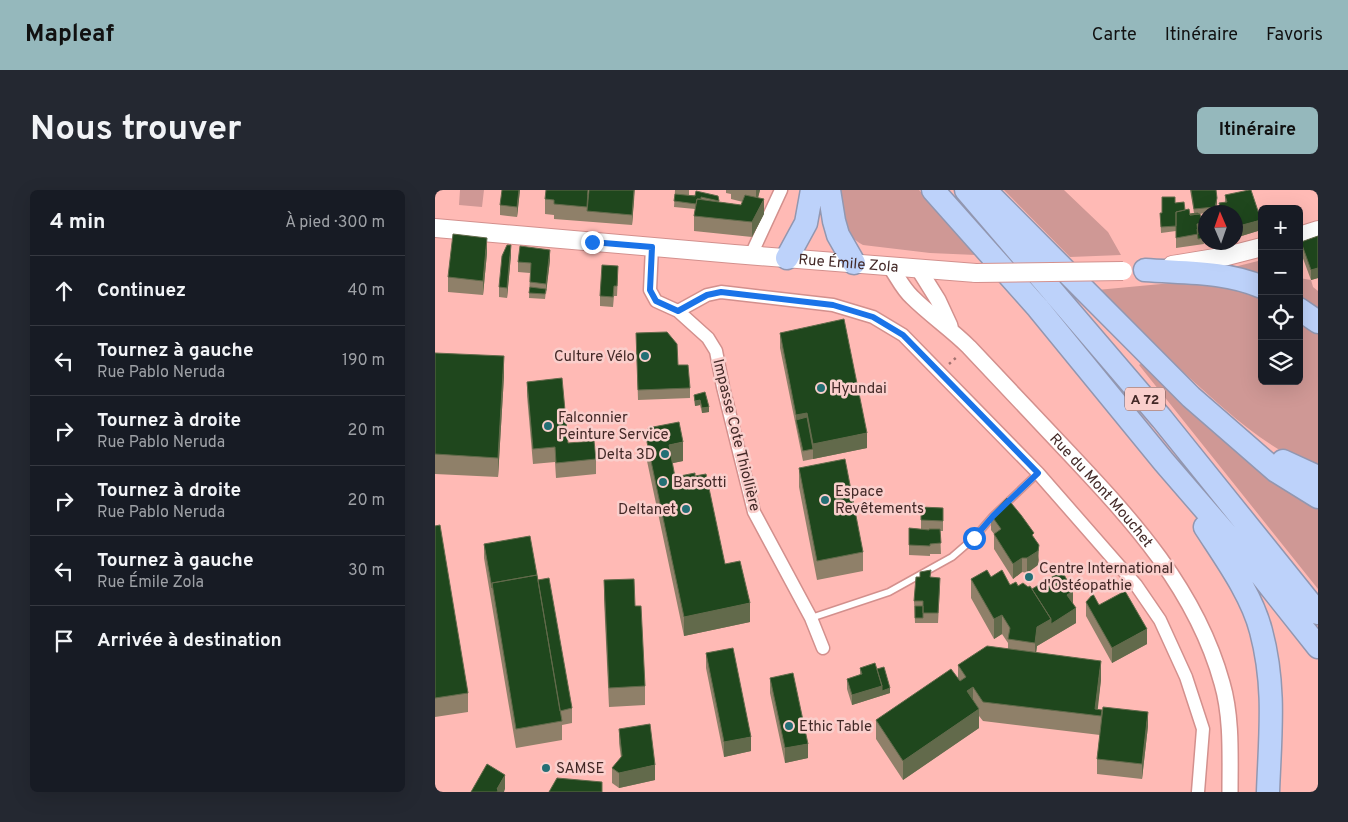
<!DOCTYPE html>
<html lang="fr">
<head>
<meta charset="utf-8">
<style>
  body { margin:0; font-family:Overpass,sans-serif; background:#242831; color:#f1f3f6 }
  .controls { position:absolute; right:15px; top:15px; display:grid; overflow:hidden; border-radius:8px; box-shadow:0 5px 20px #0002 }
  .controls button { width:45px; height:45px; display:grid; place-items:center; padding:0; border:0; border-bottom:1px solid #363941; background:#171b24; color:#f1f3f6; font:25px sans-serif }
  .compass { position:absolute; left:763px; top:15px; width:45px; height:45px; border-radius:50%; background:#171b24; box-shadow:0 5px 20px #0002; rotate:358deg }
  .stop { position:absolute; width:15px; height:15px; margin:-11px; border:4px solid #1a73e8; border-radius:50%; background:#fff }
  .stop.end { background:#1a73e8; border-color:#fff; box-shadow:0 1px 5px #0008 }
  .list { margin:0; padding:0; list-style:none }
  h2 { display:flex; justify-content:space-between; align-items:center; height:65px; margin:0; padding:0 20px; font-size:21px }
  h2 small { font-size:16px; font-weight:400; color:#9ea1a6 }
  .list li { display:grid; grid-template-columns:32px 1fr auto; gap:15px; align-items:center; box-sizing:border-box; height:70px; padding:0 20px; border-top:1px solid #363941 }
  .list b { display:block; font-size:19px; white-space:nowrap }
  .list p { margin:0; font-size:16px; white-space:nowrap; color:#9ea1a6 }
  .list em { font-size:16px; font-style:normal; color:#9ea1a6 }
  .icon { flex:none; width:28px; height:28px; fill:none; stroke:currentColor; stroke-width:2; stroke-linecap:round; stroke-linejoin:round }
  .map { position:relative; flex:none; width:883px; height:602px; overflow:hidden; border-radius:8px }
  header { display:flex; align-items:center; gap:30px; box-sizing:border-box; height:70px; padding:0 25px; background:#95b8bc; color:#111 }
  header strong { font-size:24px }
  nav { display:flex; gap:28px; margin-inline-start:auto; font-size:18px }
  .intro { display:flex; align-items:center; justify-content:space-between; box-sizing:border-box; height:120px; padding:0 30px }
  h1 { margin:0; font-size:35px }
  .button { padding:12px 22px; border-radius:8px; background:#95b8bc; color:#111; font-size:18px; font-weight:700 }
  main { display:flex; gap:30px; padding:0 30px }
  aside { flex:1; background:#171b24; border-radius:8px; box-shadow:0 5px 20px #0002 }
  .map>svg:first-child { display:block }
</style>
</head>
<body>
<header>
<strong>Mapleaf</strong>
<nav><a>Carte</a><a>Itinéraire</a><a>Favoris</a></nav>
</header>
<div class="intro"><h1>Nous trouver</h1><a class="button">Itinéraire</a></div>
<main>
<aside>
<h2>4 min<small>À pied · 300 m</small></h2>
<ul class="list">
<li><svg class="icon" aria-label="ahead" viewBox="0 0 24 24"><path d="M12 20V5M6 11l6-6 6 6"/></svg><div><b>Continuez</b></div><em>40 m</em></li>
<li><svg class="icon" aria-label="left" viewBox="0 0 24 24"><path d="M17 20v-9H6M10 6l-5 5 5 5"/></svg><div><b>Tournez à gauche</b><p>Rue Pablo Neruda</p></div><em>190 m</em></li>
<li><svg class="icon" aria-label="right" viewBox="0 0 24 24"><path d="M7 20v-9h11M14 6l5 5-5 5"/></svg><div><b>Tournez à droite</b><p>Rue Pablo Neruda</p></div><em>20 m</em></li>
<li><svg class="icon" aria-label="right" viewBox="0 0 24 24"><path d="M7 20v-9h11M14 6l5 5-5 5"/></svg><div><b>Tournez à droite</b><p>Rue Pablo Neruda</p></div><em>20 m</em></li>
<li><svg class="icon" aria-label="left" viewBox="0 0 24 24"><path d="M17 20v-9H6M10 6l-5 5 5 5"/></svg><div><b>Tournez à gauche</b><p>Rue Émile Zola</p></div><em>30 m</em></li>
<li><svg class="icon" aria-label="arrive" viewBox="0 0 24 24"><path d="M6 21V4h12l-3 4 3 4H6"/></svg><div><b>Arrivée à destination</b></div></li>
</ul>
</aside>
<div class="map">
<svg width="883" height="602" viewBox="0 0 883 602">
  <rect width="100%" height="100%" fill="#ffbab5"/>
  <path fill="#cf9895" d="M25 0H49L47 17 24 15Z
    M402 0H484L541 65 495 63 428 55C406 43 407 23 402 0Z
    M569 0H629L673 42 686 65 635 67Z
    M827 70V89L791 79Z
    M864 88 876 90 878 97 883 101V123L864 104Z
    M769 90 827 105V191H864V129L883 141V280C826 255 790 220 745 179 717 152 690 126 662 100Z
    M707 173 772 237 821 276 883 317V399L704 175Z"/>
  <g fill="none" stroke-linecap="round" stroke-linejoin="round">
    <g stroke="#d3908d" stroke-width="9">
      <path id="service" d="M376 428 454 402 517 367 539 348 558 326 603 283"/>
    </g>
    <g stroke="#d3908d" stroke-width="15">
      <path id="minor" d="M217 57 215 100 221 111 243 121 273 148 281 161 288 197 319 322 376 428 388 458
        M316 65 346 0
        M243 121 272 105 286 102 398 115 438 127 468 145 603 283 701 395 725 430 751 487 768 539 763 602"/>
    </g>
    <g stroke="#d3908d" stroke-width="18">
      <g id="tertiary">
        <path id="s1" d="M455 76C462 86 468 99 477 107 495 125 516 139 534 157 567 192 600 227 633 262 698 331 761 399 787 493 797 527 795 566 795 602"/>
        <path d="M483 78 503 110 515 136"/>
      </g>
    </g>
    <g stroke="#d3908d" stroke-width="20">
      <g id="secondary">
        <path id="s2" d="M0 38 299 64 541 83"/>
        <path d="M864 46 883 40"/>
        <path d="M737 75 792 66 827 57"/>
      </g>
    </g>
    <g stroke="#9297b0" stroke-width="25">
      <path id="motorway" d="M394 0 399 31 403 45 419 73
        M498 0 603 118 729 272 818 375 883 457
        M531 0 727 229 883 423
        M550 0 756 207 841 281 883 307
        M352 68 371 33 377 0
        M710 80C749 83 790 81 827 97
        M864 119 883 132
        M848 271 883 287
        M770 337C790 368 817 405 826 441 841 497 835 546 833 602"/>
    </g>
    <path stroke="#a1716e" stroke-width="2.5" stroke-dasharray="2.5 4" stroke-linecap="butt" d="M514 174 523 166"/>
    <use href="#service" stroke="#fff" stroke-width="6"/>
    <use href="#minor" stroke="#fff" stroke-width="12"/>
    <use href="#tertiary" stroke="#fff" stroke-width="15"/>
    <use href="#secondary" stroke="#fff" stroke-width="18"/>
    <use href="#motorway" stroke="#bdd2fa" stroke-width="22"/>
    <g stroke="#d3908d" stroke-width="20" stroke-linecap="butt">
      <path id="secondary-bridge" d="M541 83 688 81"/>
    </g>
    <use href="#secondary-bridge" stroke="#fff" stroke-width="18"/>
  </g>
  <path fill="#8f8069" d="M85 0 82 27 65 25V15Z
    M200 0 197 35 119 29V25L110 24V9Z
    M240 0H254V5L283 6 284 12 306 15 308 12 296 9V4L291 3V0H325L323 8 329 24 317 47 259 41V26L260 19 239 17Z
    M755 0H781L782 13 780 22H770V23L765 24 769 54 741 58V41L726 43 725 23H727L740 13 755 24 759 23Z
    M790 5 826 40 800 48V22H784V13L790 12Z
    M883 46V88L876 90 866 63V52Z
    M52 63 48 105 13 102V87Z
    M76 65 72 108 64 107V97Z
    M115 70 110 109 94 108 95 83 83 82V72Z
    M183 86 182 106H179L178 117 165 116V106Z
    M201 143 243 175 255 198V208L203 210Z
    M345 143 432 258 368 271 345 158Z
    M0 163 69 186 63 287 0 284Z
    M92 192 133 253 161 269V284L121 288 120 272 98 274 92 206Z
    M259 205 274 222 267 223 265 215 260 216 259 210Z
    M212 252 248 271 237 273 240 287 290 374 315 432 249 446 212 271Z
    M364 278 428 362V381L382 390 364 297Z
    M486 317 508 318V341H505L506 364H495V366L474 365V338L486 339Z
    M556 325 599 348 604 370 603 375 592 383 587 382 578 389 559 359V344L556 340Z
    M0 336 33 503V522L0 527Z
    M49 354 102 385 137 518V533L127 535V550L81 558 49 368Z
    M496 387 505 398 503 433H480L479 411Z
    M556 387 575 395 593 397 638 414 641 433 602 456 601 462 666 490 662 519 713 536 707 589 662 584V569L665 545 548 531 544 526V538L468 590 441 549V530L523 489V475L573 459V453L567 444 559 449 536 408V389Z
    M169 390 210 496V515L174 517 169 410Z
    M651 412 664 415 712 454 677 473 651 426Z
    M271 463 316 561 289 567 271 478Z
    M425 478 442 479 455 503 417 515 412 499V489L425 485Z
    M335 488 373 568 350 573 335 503Z
    M184 539 220 590 184 598 177 593V578L186 568 184 553Z"/>
  <path fill="#626a4b" d="M84 0H85L82 27V17Z
    M199 0V9L197 35V25Z
    M321 0H325L321 15Z
    M782 8V13L780 22V17Z
    M329 9V24L317 47V32Z
    M826 30V40L800 48V37Z
    M52 48V63L48 105V91Z
    M76 55V65L72 108V98Z
    M115 60V70L111 104V94Z
    M883 78V88L876 90V80Z
    M69 166V186L63 287V268Z
    M265 210V215L260 216V211Z
    M274 217V222L267 223V218Z
    M372 223V238L361 230V225Z
    M432 243V258L378 269V254Z
    M248 252V271L234 274V255Z
    M604 355 603 375 592 383V368Z
    M587 368V382L578 389V374Z
    M638 401V416L632 405Z
    M315 413V432L249 446V427Z
    M641 418V433L602 456 600 472V453L602 437 616 429Z
    M567 425V444L559 449V429Z
    M712 439V454L677 473V458Z
    M666 471V490L662 526 660 519Z
    M447 496 455 498V503L417 515V505Z
    M538 497V516L532 501Z
    M544 519V538L468 590V571Z
    M713 522V536L707 589V574Z
    M316 547V561L289 567V552Z
    M373 554V568L350 573V558Z
    M220 575V590L184 598V583Z
    M70 585V599L69 602H62V599Z"/>
  <path fill="#1f471d" stroke="#626a4b" d="M67 0H84L82 17 65 15Z
    M111 0H153L152 17 119 14V10L110 9Z
    M154 0H199L197 25 152 21Z
    M756 0H781L782 8 780 17 759 19Z
    M814 0H816L826 30 800 37V22H787L784 13 792 12 790 5Z
    M261 1 283 6 284 11 266 7V9H262L261 14 239 11 240 4 260 6Z
    M310 5 329 9 317 32 259 26 262 9 306 15Z
    M727 7H740V13L749 12 750 20 741 22V36L726 37 725 23H727Z
    M754 19 755 25 765 24 767 33 762 34 763 44 741 48V22Z
    M763 23 764 24 755 25V24Z
    M767 38 769 48 763 49 762 39Z
    M18 44 52 48 48 91 13 87Z
    M883 46V78L876 80 866 52Z
    M72 55H76L72 98 64 97 67 66Z
    M85 56 115 60 111 94 95 92 96 73 83 72Z
    M167 75 183 76 182 96H179L178 107 165 106Z
    M95 97 111 99 110 104 94 103Z
    M409 129 432 243 378 254 372 223 361 225 345 143Z
    M232 142 242 154 243 175H253L255 198 203 200 201 143Z
    M0 163 69 166 63 268 0 264Z
    M127 188 133 253 159 251 161 269 121 273 120 257 98 259 92 192Z
    M270 202 274 217 267 218 265 210 260 211 259 205Z
    M372 227 378 259 368 261 361 230Z
    M244 232 248 252 234 255 240 287 260 283V286L271 284 290 374 305 371 315 413 249 427 212 252 213 238Z
    M410 269 428 362 382 371 364 278Z
    M572 308 586 325 599 343 597 345 604 355 603 361 592 368H587L578 374 559 344 566 339 556 325Z
    M486 317 508 318V331L486 330Z
    M5 335 33 503 0 508V336Z
    M474 338 494 340V339H505L506 353 495 354V356L474 355Z
    M95 346 102 385 57 393V398L49 354Z
    M496 380 495 387 505 388 503 423H488V411H479L481 387H485V382Z
    M552 380 556 387 567 380 575 395 581 392 583 396 588 393 593 397 595 396 616 429 602 437 600 453 573 449 575 438 567 425 559 429 536 389Z
    M627 381 638 401 632 405 641 418 616 434V429L597 399Z
    M102 385 127 531 81 539 57 393Z
    M114 388 137 518 125 521 103 390Z
    M199 389 200 416H206L210 496 174 498 169 390Z
    M690 401 712 439 677 458 651 412 658 404 664 415Z
    M480 416H488V428H480Z
    M552 456 666 471 660 519 667 520 666 526 548 512 538 497 532 501 544 519 468 571 441 530 516 479 525 491 531 487 523 475Z
    M298 458 316 547 289 552 271 463Z
    M440 473 447 496 417 505 412 489 427 484 425 478Z
    M449 477 455 498 447 501V496L442 479Z
    M358 483 373 554 350 558 335 488Z
    M668 517 713 522 707 574 662 569Z
    M215 534 220 575 184 583 177 578 187 566 184 539Z
    M52 574 70 585 62 599 63 600 62 602H36Z
    M122 588 167 592V602H114Z"/>
  <g fill="none" stroke-linecap="round" stroke-linejoin="round">
    <path stroke="#1a73e8" stroke-width="6" d="M157 52 217 57 215 100 221 111 243 121 272 105 286 102 398 115 438 127 468 145 603 283 558 326 539 348"/>
  </g>
  <g fill="#246f75" stroke="#facfcc" stroke-width="2">
    <circle cx="210" cy="166" r="5"/>
    <circle cx="386" cy="198" r="5"/>
    <circle cx="113" cy="236" r="5"/>
    <circle cx="230" cy="264" r="5"/>
    <circle cx="228" cy="292" r="5"/>
    <circle cx="390" cy="310" r="5"/>
    <circle cx="251" cy="319" r="5"/>
    <circle cx="594" cy="387" r="5"/>
    <circle cx="354" cy="536" r="5"/>
    <circle cx="111" cy="578" r="5"/>
  </g>
  <g text-anchor="middle" stroke-width="5" stroke-linejoin="round" paint-order="stroke">
    <rect fill="#facfcc" stroke="#7a5b58" stroke-width="1" x="690" y="197.5" width="40" height="23" rx="4"/>
    <g font-size="14" font-weight="bold" fill="#432927">
      <text x="710" y="214">A 72</text>
    </g>
    <g font-size="15" fill="#432927" stroke="#facfcc">
      <text dy="5" stroke="none"><textPath href="#s2" startOffset="415">Rue Émile Zola</textPath></text>
      <text transform="translate(302 245) rotate(76)" y="5">Impasse Cote Thiollière</text>
      <text dy="5" stroke="none"><textPath href="#s1" startOffset="309">Rue du Mont Mouchet</textPath></text>
    </g>
    <g font-size="15" fill="#432927" stroke="#facfcc" text-anchor="start">
      <text x="200" y="171" text-anchor="end">Culture Vélo</text>
      <text x="396" y="203">Hyundai</text>
      <text x="123" y="232">Falconnier<tspan x="123" dy="17">Peinture Service</tspan></text>
      <text x="220" y="269" text-anchor="end">Delta 3D</text>
      <text x="238" y="297">Barsotti</text>
      <text x="400" y="306">Espace<tspan x="400" dy="17">Revêtements</tspan></text>
      <text x="241" y="324" text-anchor="end">Deltanet</text>
      <text x="604" y="383">Centre International<tspan x="604" dy="17">d'Ostéopathie</tspan></text>
      <text x="364" y="541">Ethic Table</text>
      <text x="121" y="583">SAMSE</text>
    </g>
  </g>
</svg>
<div class="controls">
<button>+</button>
<button>−</button>
<button><svg class="icon" aria-label="locate" viewBox="0 0 24 24"><circle cx="12" cy="12" r="6"/><path d="M12 2v4M12 18v4M2 12h4M18 12h4"/></svg></button>
<button><svg class="icon" aria-label="layers" viewBox="0 0 24 24"><path d="M12 4l9 5-9 5-9-5zM3 14l9 5 9-5"/></svg></button>
</div>
<svg class="compass" viewBox="-18 -18 36 36"><path d="M0-13l5 13h-10z" fill="#e53935"/><path d="M0 13l5-13h-10z" fill="#9ea1a6"/></svg>
<div class="stop" style="left:539px;top:348px"></div>
<div class="stop end" style="left:157px;top:52px"></div>
</div>
</main>
</body>
</html>
